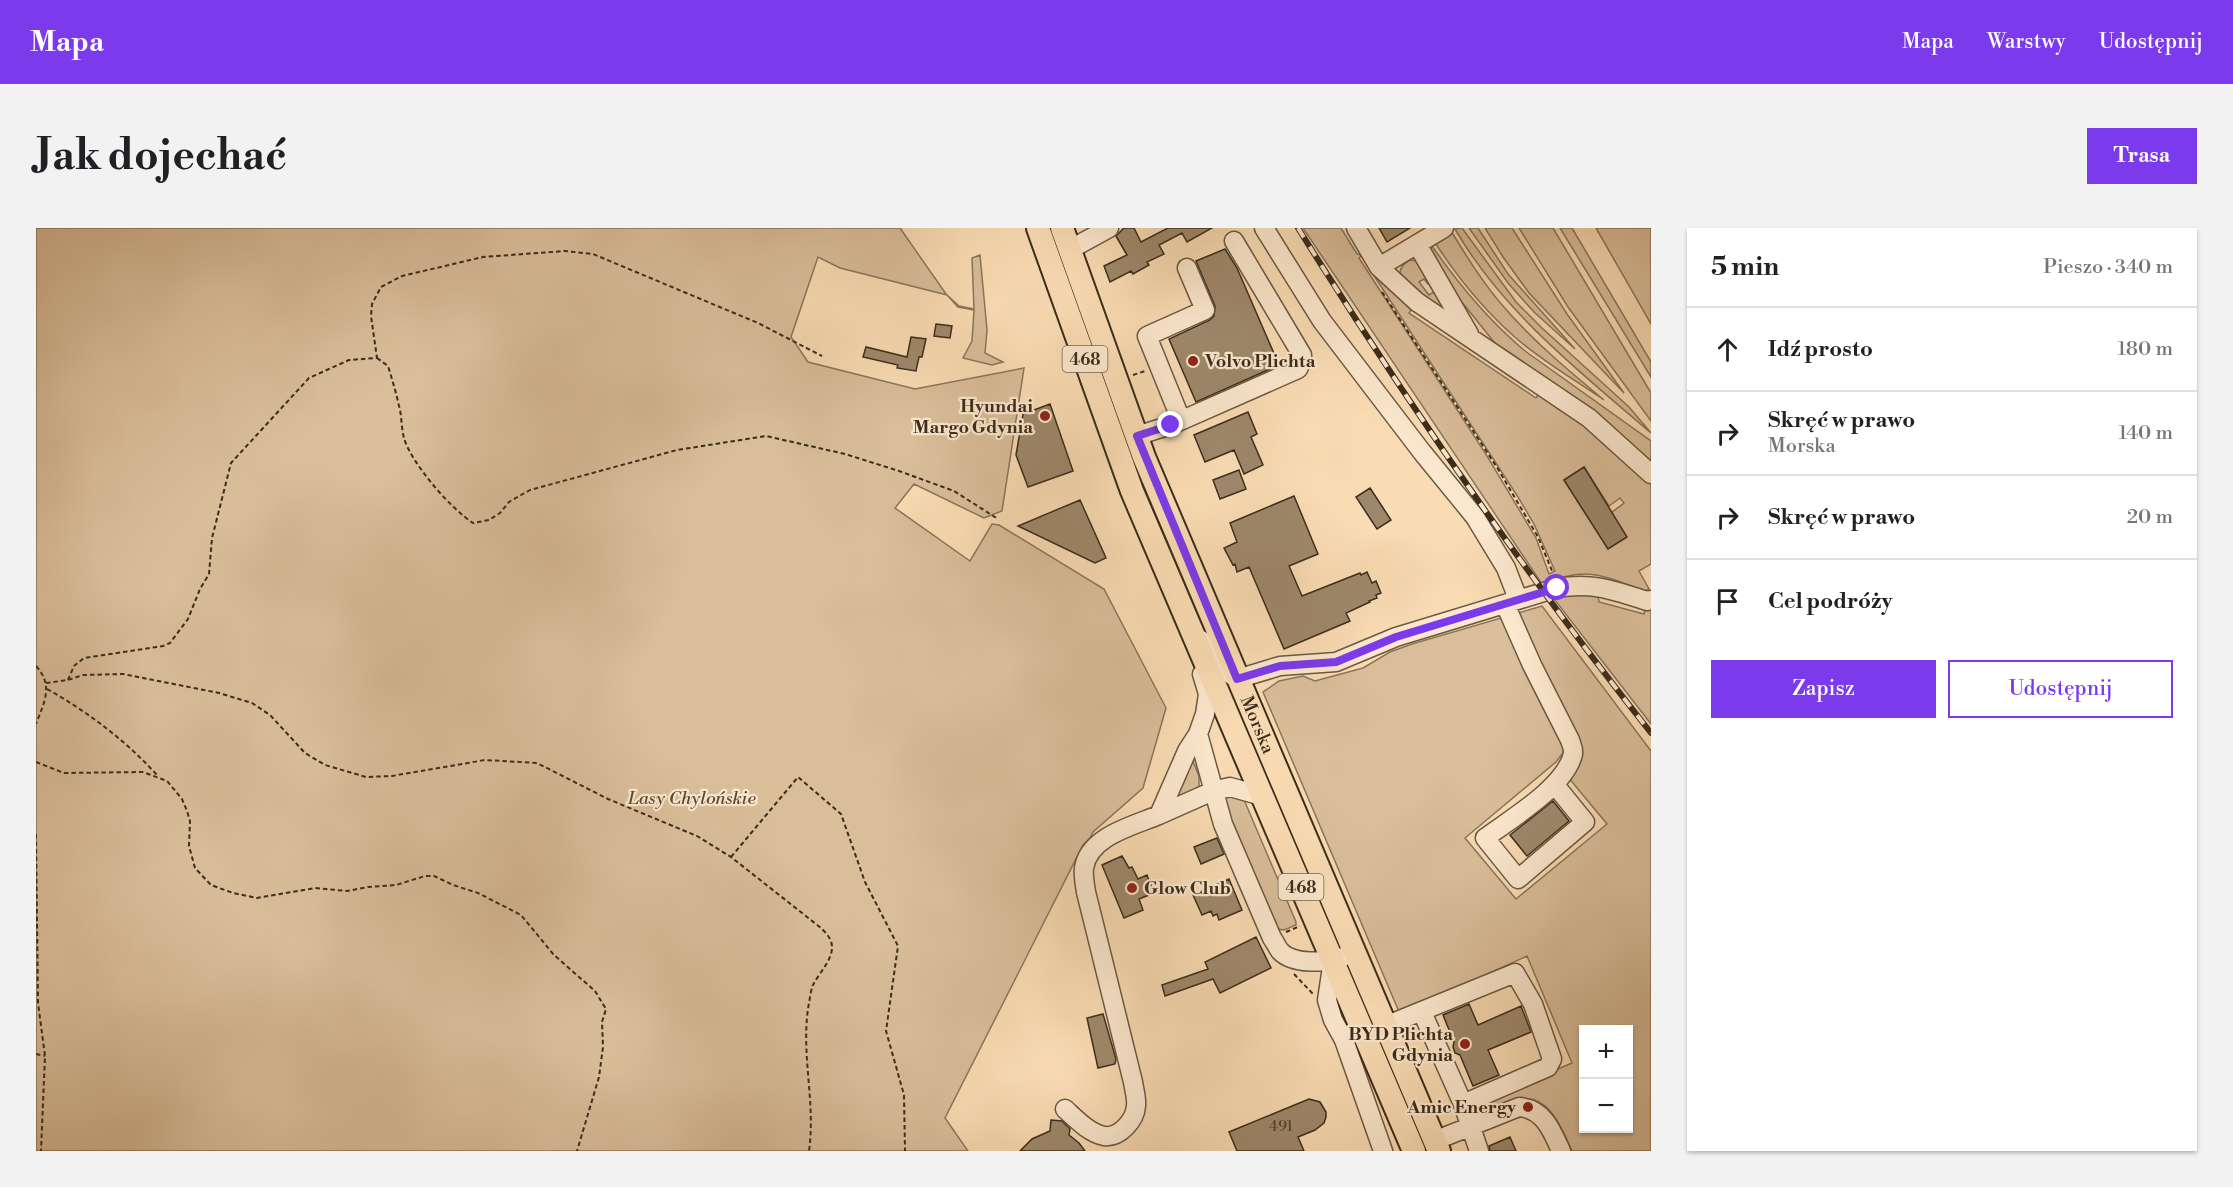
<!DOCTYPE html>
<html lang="pl">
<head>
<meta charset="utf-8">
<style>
  body { margin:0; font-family:"Libre Bodoni",serif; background:#f2f2f2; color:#202124 }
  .controls { position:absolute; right:18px; bottom:18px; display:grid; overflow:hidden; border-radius:0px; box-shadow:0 2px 4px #0004 }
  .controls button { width:54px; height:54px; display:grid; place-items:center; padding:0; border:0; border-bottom:2px solid #e0e0e0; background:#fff; color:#202124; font:30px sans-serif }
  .stop { position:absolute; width:18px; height:18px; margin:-14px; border:4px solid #7c3aed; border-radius:50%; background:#fff }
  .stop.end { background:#7c3aed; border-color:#fff; box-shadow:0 2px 6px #0008 }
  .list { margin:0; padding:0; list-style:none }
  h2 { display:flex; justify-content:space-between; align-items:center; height:78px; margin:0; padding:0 24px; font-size:26px }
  h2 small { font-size:20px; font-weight:400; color:#757577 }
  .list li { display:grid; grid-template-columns:39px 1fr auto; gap:18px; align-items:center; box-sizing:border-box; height:84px; padding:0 24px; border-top:2px solid #e0e0e0 }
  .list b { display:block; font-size:22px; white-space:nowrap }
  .list p { margin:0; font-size:20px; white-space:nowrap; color:#757577 }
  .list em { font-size:20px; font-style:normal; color:#757577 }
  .actions { display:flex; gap:12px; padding:18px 24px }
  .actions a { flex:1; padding:14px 0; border:2px solid #7c3aed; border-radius:0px; text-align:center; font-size:21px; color:#7c3aed }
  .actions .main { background:#7c3aed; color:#fff }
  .icon { flex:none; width:33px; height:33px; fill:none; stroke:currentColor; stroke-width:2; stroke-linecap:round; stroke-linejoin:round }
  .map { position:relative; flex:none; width:1615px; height:923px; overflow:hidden; border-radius:0px }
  header { display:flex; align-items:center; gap:36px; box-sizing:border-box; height:84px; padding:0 30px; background:#7c3aed; color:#fff }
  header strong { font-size:28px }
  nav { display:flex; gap:33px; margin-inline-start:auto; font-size:21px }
  .intro { display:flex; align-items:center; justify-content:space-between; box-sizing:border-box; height:144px; padding:0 36px }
  h1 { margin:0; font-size:42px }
  .button { padding:15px 27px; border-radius:0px; background:#7c3aed; color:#fff; font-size:21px; font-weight:700 }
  main { display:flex; gap:36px; padding:0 36px }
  aside { flex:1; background:#fff; border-radius:0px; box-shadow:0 2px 4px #0004 }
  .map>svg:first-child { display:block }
</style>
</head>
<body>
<header>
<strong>Mapa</strong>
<nav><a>Mapa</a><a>Warstwy</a><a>Udostępnij</a></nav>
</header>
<div class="intro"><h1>Jak dojechać</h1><a class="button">Trasa</a></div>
<main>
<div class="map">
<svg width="1615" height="923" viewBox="0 0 1615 923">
  <rect width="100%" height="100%" fill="#fadcb4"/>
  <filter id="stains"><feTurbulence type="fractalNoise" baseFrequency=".00333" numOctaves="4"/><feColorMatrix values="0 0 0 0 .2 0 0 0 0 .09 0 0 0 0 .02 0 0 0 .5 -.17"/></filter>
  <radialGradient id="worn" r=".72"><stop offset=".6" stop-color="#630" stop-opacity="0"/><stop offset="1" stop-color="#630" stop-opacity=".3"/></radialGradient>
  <path fill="#dabe9a" stroke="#8a765b" stroke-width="1.5" fill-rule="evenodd" d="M0 0H864L910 66 923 78 938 81 936 30 944 27 951 102 949 125 967 134 956 137 927 130 936 113 938 82 922 79 911 67 804 40 782 29 755 109 772 134 879 161 988 140 966 283 948 290 878 256 859 280 934 333 956 296 963 297 1068 361 1130 480 1107 560 1057 604 1054 610 1047 617 909 890 932 923H0Z
    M1267 0H1305L1321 26 1326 27 1323 30 1451 228 1500 310 1513 346 1519 343 1498 296 1482 269 1335 43 1378 78 1373 85 1500 170 1505 163 1536 186 1615 253V336L1603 343 1613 361 1609 363C1565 347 1552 338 1506 356ZM1548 239 1573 278 1584 270 1588 275 1575 285 1590 308 1572 321 1528 252Z
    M1426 0 1480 74 1506 100 1593 179 1615 205C1543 143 1467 84 1419 1Z
    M1433 0H1442L1472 46 1539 121 1498 84 1472 55Z
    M1449 0H1476L1531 86 1588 165 1493 65 1467 29Z
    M1483 0H1517L1615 165V193L1532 79Z
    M1524 0H1536L1615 134V149Z
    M1560 0H1615V96Z
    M1415 3C1431 29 1447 55 1467 78 1497 113 1533 143 1568 172 1539 152 1508 134 1481 111 1449 83 1421 49 1398 13Z
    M1394 15C1422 56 1451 91 1489 123L1615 213V238L1466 124 1405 48 1388 18Z
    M1374 32 1381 33 1397 53 1392 56 1388 51 1383 54 1393 67 1398 64 1394 58 1398 55 1420 90C1405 81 1340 50 1374 32Z
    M1561 363 1563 374 1608 386 1610 377 1615 378V496L1515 367Z
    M1506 378 1615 523V923H1536C1527 903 1512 863 1483 872 1469 876 1456 884 1443 890L1439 886 1446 873 1536 835 1491 728 1364 786 1227 464 1243 453 1267 448 1279 453 1327 440 1354 424 1376 416ZM1528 518 1542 523 1543 535 1532 549 1571 596 1480 671 1429 610 1520 534 1527 525ZM1548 802H1592V900H1548Z
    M1156 531 1163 548V563L1135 573Z
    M1206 567 1260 694V697L1248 702 1242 701 1188 575 1190 568Z"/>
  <path fill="#9e886b" stroke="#3b2d1c" stroke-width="1.5" d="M1088 0H1098L1105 14 1132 0H1176L1151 14 1146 5 1123 17 1128 26 1111 34 1113 37 1097 46 1095 43 1074 54 1068 38 1091 27 1080 8Z
    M1343 0H1374L1351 14Z
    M1189 21 1201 40 1243 137 1160 174 1133 111 1174 92 1178 88 1179 78 1160 33Z
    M900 96 916 98 914 110 898 108Z
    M875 109 890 111 886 129H883L880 143 861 140 862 137 827 129 830 119 871 129Z
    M1014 176 1037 243 992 259 980 227 987 186Z
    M1212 184 1221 206 1215 209 1227 237 1208 246 1198 222 1169 234 1158 207Z
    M1548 239 1591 309 1572 321 1528 252Z
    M1203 242 1210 261 1184 271 1177 252Z
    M1334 260 1355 292 1341 301 1320 269Z
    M1258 268 1282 326 1253 338 1266 368 1324 345 1325 347 1331 344 1336 355 1340 353 1345 365 1340 367 1341 370 1333 373 1334 374 1310 385 1314 393 1248 421 1213 339 1201 344 1199 336 1197 337 1188 320 1201 314 1194 295Z
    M1044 272 1070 330 1059 335 982 298Z
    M1517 573 1533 593 1491 628 1474 607Z
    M1181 610 1188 626 1165 636 1158 619Z
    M1086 628 1093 640 1096 639 1102 651 1111 647 1118 665 1103 671 1107 682 1088 690 1066 637Z
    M1193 651 1206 682 1183 692 1181 686 1177 688 1175 683 1166 687 1157 667Z
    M1220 709 1235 740 1184 765 1177 751 1129 768 1126 757 1172 741 1169 734Z
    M1433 776 1442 797 1485 778 1495 804 1452 822 1463 847 1437 858 1424 827 1419 825 1417 819 1418 814 1407 787Z
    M1067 786 1080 831 1079 836 1062 840 1051 790Z
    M1273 871 1284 874 1290 884V889L1288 895 1279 902 1262 909 1268 923H1201L1193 904Z
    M1015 892 1026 893 1034 901 1033 907 1043 915 1049 923H984L996 911 1014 903Z
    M1474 909 1480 923H1454L1453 918Z"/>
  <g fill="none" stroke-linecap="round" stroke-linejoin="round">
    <g stroke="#6b5942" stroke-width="21">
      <path id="minor" d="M1228 0 1286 93 1386 224 1439 289 1470 340 1482 371
        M1320 0 1343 39 1381 74 1553 190 1615 246
        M1381 16 1433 106
        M1033 22 1073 0
        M1343 39 1408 0
        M1145 192 1111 108 1169 82 1151 40
        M1100 208 1135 197 1262 141 1266 132V127L1198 13
        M1469 376 1496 437 1534 512C1535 516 1538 521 1537 526 1529 559 1476 590 1449 610L1482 651 1549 594 1519 557
        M1165 412 1188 441 1201 451 1244 438 1300 434 1360 409 1521 360C1557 354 1577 362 1611 373L1615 372
        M1162 506 1187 596 1236 710C1239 714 1241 719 1244 723 1257 737 1290 735 1307 729
        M1123 587 1177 563 1194 559 1226 568
        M1297 732 1291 772 1297 792 1308 812 1347 923
        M1386 784 1427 876
        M1349 798 1479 745 1497 776 1516 831 1512 839 1427 876 1443 923
        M1029 881C1040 891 1053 905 1068 908 1084 910 1099 892 1100 878 1101 871 1098 861 1097 854L1050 664C1049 657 1047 648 1048 640 1053 608 1097 598 1123 587L1151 523 1162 506 1169 486 1172 466 1166 446
        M1398 913 1483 879C1508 881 1516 903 1525 923"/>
    </g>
    <g stroke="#3b2d1c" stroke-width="26">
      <g id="major">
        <path d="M1002 0 1096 263 1378 923"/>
        <path id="s1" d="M1026 0 1108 229 1403 923"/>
      </g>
    </g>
    <path stroke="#3b2d1c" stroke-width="2" stroke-dasharray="4.5 3" stroke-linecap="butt" d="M1346 64 1462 241 1502 309 1517 345
      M341 130 352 138C356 151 360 164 363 178 366 188 365 199 368 210 375 235 415 281 437 295L453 292 464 285 473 274 494 262 641 222 730 208 809 226 863 243 918 263 962 291
      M1097 147 1109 143
      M0 438C18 457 8 475 0 496
      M32 452 38 438 48 430 127 418 134 415 152 391 164 361 173 346 176 310 195 235 273 150 313 132 341 130 335 88 336 76 345 59 366 48 447 29 529 23 557 26 722 95 786 128
      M10 455 32 452 47 447 87 446 183 465 216 475 234 487 269 525 289 537 330 549 356 548 449 532 501 535 572 571 661 608 695 629 785 700C788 703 792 707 794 711 802 727 784 743 777 757 775 762 774 769 773 775 764 824 780 873 773 923
      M11 461C52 484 89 512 121 547
      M0 534 28 545 107 544 131 553 146 571 151 583 154 593 153 618 159 640 175 657 197 665 221 670 279 660 311 663 332 659 360 657 389 648H398L417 657 442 665 485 687 518 727 559 763 570 781 566 794 567 819 563 849 541 923
      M0 606 2 775 9 828 5 923
      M695 629 762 549 805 586 829 654 862 718 850 803 868 867 869 923
      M1250 704 1264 698
      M1258 746 1277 766
      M0 826 9 828"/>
    <use href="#minor" stroke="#fce8ce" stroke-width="18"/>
    <use href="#major" stroke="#fadcb4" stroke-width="22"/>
    <g stroke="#3b2d1c" stroke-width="6">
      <path id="rail" d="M1262 0C1371 175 1488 344 1615 505"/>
    </g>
    <use href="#rail" stroke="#fce8ce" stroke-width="4" stroke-dasharray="11" stroke-linecap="butt"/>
  </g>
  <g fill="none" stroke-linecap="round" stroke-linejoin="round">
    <path stroke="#7c3aed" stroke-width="8" d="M1135 197 1101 208 1201 451 1244 438 1300 434 1360 409 1521 360"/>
  </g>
  <g fill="#8f2418" stroke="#fce8ce" stroke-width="2">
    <circle cx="1157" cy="133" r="6"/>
    <circle cx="1009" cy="188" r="6"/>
    <circle cx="1096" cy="660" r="6"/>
    <circle cx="1429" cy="816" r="6"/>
    <circle cx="1492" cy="879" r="6"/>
  </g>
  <g text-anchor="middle" stroke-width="4.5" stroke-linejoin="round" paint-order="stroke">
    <g font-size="15" fill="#544430">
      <text x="1245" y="903">491</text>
    </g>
    <g fill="#fce8ce" stroke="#756551" stroke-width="1.5">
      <rect x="1026.5" y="118" width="45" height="26" rx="4.5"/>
      <rect x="1242.5" y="646" width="45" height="26" rx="4.5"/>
    </g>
    <g font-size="16" font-weight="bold" fill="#3b2d1c">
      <text x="1049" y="137">468</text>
      <text x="1265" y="665">468</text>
    </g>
    <g font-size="18" font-weight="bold" fill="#3b2d1c" stroke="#fce8ce" text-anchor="end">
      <text x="1169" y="139" text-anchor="start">Volvo Plichta</text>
      <text x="997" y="184">Hyundai<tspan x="997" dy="21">Margo Gdynia</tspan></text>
      <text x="1108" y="666" text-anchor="start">Glow Club</text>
      <text x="1417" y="812">BYD Plichta<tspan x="1417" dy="21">Gdynia</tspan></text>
      <text x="1480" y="885">Amic Energy</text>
    </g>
    <g font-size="18" fill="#3b2d1c" stroke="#fce8ce">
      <text dy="6" stroke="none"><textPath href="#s1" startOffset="534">Morska</textPath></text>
    </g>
    <g font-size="18" font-style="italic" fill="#5b4a35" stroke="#fce8ce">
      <text x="656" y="576">Lasy Chylońskie</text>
    </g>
  </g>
  <rect width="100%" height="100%" filter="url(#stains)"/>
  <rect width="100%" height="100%" fill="url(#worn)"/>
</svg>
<div class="controls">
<button>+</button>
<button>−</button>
</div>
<div class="stop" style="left:1521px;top:360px"></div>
<div class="stop end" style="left:1135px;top:197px"></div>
</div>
<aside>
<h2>5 min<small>Pieszo · 340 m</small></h2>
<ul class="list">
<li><svg class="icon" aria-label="ahead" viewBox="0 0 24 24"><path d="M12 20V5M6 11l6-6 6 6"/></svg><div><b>Idź prosto</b></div><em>180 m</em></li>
<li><svg class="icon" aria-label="right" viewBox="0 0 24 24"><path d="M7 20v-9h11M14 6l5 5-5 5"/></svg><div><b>Skręć w prawo</b><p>Morska</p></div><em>140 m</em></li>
<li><svg class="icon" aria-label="right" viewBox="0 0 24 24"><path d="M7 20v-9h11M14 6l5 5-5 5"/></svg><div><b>Skręć w prawo</b></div><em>20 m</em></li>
<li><svg class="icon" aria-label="arrive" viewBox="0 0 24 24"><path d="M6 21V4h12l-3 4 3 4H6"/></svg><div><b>Cel podróży</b></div></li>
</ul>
<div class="actions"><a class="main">Zapisz</a><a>Udostępnij</a></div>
</aside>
</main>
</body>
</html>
